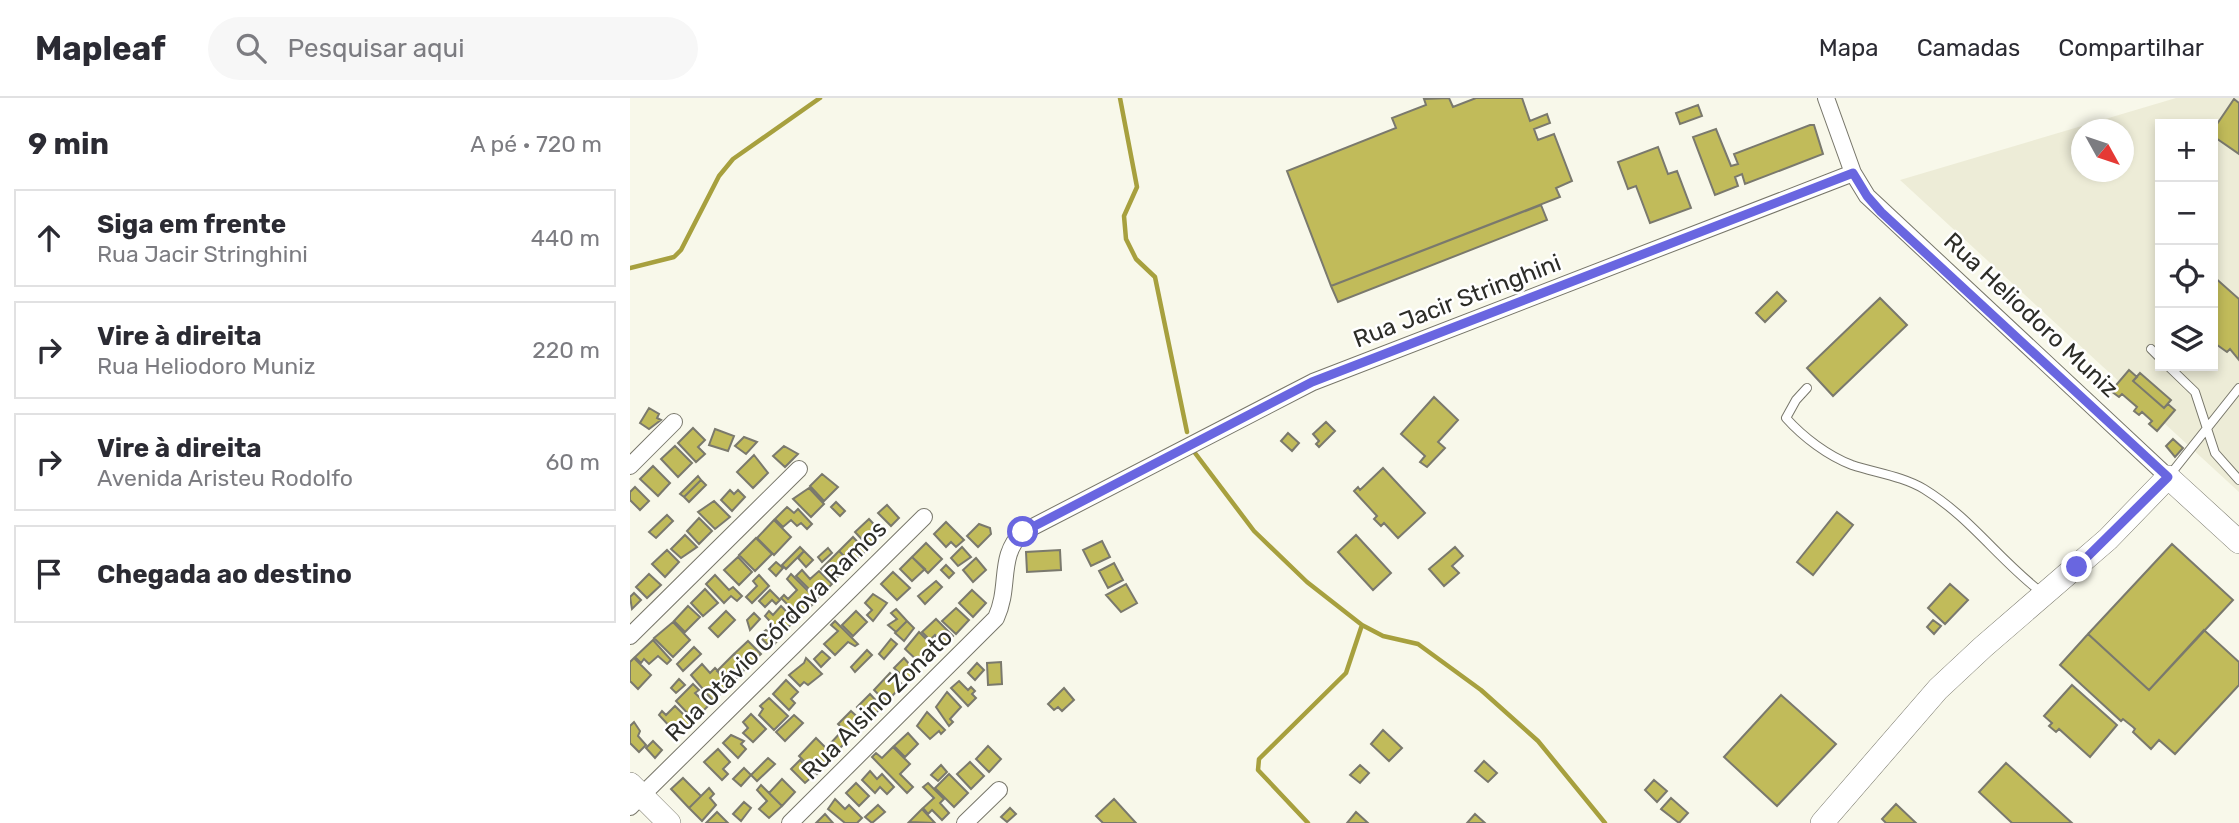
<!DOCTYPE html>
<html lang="pt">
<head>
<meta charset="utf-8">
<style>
  body { margin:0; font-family:Rubik,sans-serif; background:#f7f7f7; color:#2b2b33 }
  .controls { position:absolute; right:21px; top:21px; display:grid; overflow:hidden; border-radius:0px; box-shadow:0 4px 10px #0003 }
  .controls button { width:63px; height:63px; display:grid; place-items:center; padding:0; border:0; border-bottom:2px solid #e1e1e2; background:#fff; color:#2b2b33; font:35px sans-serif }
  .compass { position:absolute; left:1441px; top:21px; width:63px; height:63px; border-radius:50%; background:#fff; box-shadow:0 4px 10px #0003; rotate:130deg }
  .stop { position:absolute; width:21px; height:21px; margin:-16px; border:5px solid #6966e0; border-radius:50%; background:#fff }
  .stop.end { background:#6966e0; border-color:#fff; box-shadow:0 2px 7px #0008 }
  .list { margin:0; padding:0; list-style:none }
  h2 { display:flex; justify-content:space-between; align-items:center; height:91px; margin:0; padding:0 28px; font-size:30px }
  h2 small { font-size:23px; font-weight:400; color:#7c7c81 }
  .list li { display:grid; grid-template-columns:46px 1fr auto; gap:21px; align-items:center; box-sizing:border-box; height:98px; margin:0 14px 14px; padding:0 14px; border:2px solid #e1e1e2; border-radius:0px }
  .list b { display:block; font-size:26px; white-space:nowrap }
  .list p { margin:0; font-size:23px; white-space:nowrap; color:#7c7c81 }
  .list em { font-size:23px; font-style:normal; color:#7c7c81 }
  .icon { flex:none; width:38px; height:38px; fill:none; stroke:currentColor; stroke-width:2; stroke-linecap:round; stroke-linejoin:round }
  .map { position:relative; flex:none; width:1609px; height:725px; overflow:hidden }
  header { display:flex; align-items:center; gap:42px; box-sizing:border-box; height:98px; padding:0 35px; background:#fff; border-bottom:2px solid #e1e1e2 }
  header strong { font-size:33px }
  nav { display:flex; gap:38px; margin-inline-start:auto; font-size:24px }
  .search { width:490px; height:63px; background:#f7f7f7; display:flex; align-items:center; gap:18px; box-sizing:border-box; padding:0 24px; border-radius:38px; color:#7c7c81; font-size:26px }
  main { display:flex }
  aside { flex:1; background:#fff }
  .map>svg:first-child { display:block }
</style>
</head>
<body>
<header>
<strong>Mapleaf</strong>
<div class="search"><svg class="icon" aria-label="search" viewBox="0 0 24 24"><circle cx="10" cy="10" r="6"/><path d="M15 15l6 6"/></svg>Pesquisar aqui</div>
<nav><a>Mapa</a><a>Camadas</a><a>Compartilhar</a></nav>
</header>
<main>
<aside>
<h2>9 min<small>A pé · 720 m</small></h2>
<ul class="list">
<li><svg class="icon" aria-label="ahead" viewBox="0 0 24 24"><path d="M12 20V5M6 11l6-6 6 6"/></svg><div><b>Siga em frente</b><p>Rua Jacir Stringhini</p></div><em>440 m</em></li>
<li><svg class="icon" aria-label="right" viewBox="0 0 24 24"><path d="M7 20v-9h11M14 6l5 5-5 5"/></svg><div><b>Vire à direita</b><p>Rua Heliodoro Muniz</p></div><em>220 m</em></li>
<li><svg class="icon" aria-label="right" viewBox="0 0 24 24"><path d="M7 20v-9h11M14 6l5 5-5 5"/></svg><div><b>Vire à direita</b><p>Avenida Aristeu Rodolfo</p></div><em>60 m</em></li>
<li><svg class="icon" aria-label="arrive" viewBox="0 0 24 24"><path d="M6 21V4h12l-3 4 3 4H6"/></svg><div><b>Chegada ao destino</b></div></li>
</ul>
</aside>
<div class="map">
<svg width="1609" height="725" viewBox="0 0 1609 725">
  <rect width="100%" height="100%" fill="#f8f8ea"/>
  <path fill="#edecd7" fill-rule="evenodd" d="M1546 0H1609V394L1270 82ZM1530 26H1583V268H1530ZM1451 32H1493V74H1451Z"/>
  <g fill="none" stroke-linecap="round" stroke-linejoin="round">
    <path stroke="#a7a03e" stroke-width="4.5" d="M490 0 507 89 494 118 496 141 506 161 525 179 557 334
      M0 170 44 159 51 152 89 78 103 61 190 0
      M565 355 624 433 677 484 732 527 753 538 788 546 851 592 908 643 975 725
      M678 725 628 672 629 661 716 575 732 527"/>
  </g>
  <path fill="#c1bb5a" stroke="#7a796d" stroke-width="2" d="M819 0 823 9 846 0H892L900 23 917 16 920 25 904 31 908 42 924 36 942 83 926 90 930 99 701 188 657 73 766 30 762 20 796 7 794 1Z
    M1604 1 1609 5V56L1583 38V32Z
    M1068 7 1072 18 1050 26 1046 15Z
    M1180 27H1184L1193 56 1115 86 1112 76 1105 79 1108 88 1085 97 1063 39 1086 31 1101 68 1108 66 1104 56Z
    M1028 49 1038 76 1047 73 1061 110 1020 125 1006 88 998 91 988 64Z
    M911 107 917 122 708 204 701 188Z
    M1583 178 1609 201V262L1600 251 1597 254 1583 244Z
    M1147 194 1156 203 1135 224 1126 215Z
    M1250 200 1277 227 1203 298 1177 270Z
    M1499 272 1507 279 1503 283 1534 310 1538 306 1545 312 1527 333 1519 326 1522 323 1512 314 1509 317 1504 313 1507 309 1492 296 1489 299 1481 293Z
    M1510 275 1541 302 1534 310 1503 283Z
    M804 299 828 322 808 344 815 350 797 369 790 364 795 358 771 336Z
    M19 310 29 316 27 320 31 322 19 331 10 325Z
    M696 324 705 333 689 349 686 346 689 343 683 336Z
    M63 330 75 342 68 349 75 356 66 364 48 345Z
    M85 331 104 338 98 353 79 347Z
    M658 335 669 345 662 353 651 343Z
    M114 339 127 344 116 356 105 348Z
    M1543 341 1553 350 1545 359 1536 348Z
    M45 348 62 365 48 379 31 361Z
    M154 348 168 356 155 369 143 358Z
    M124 357 138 375 123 390 107 374Z
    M23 368 40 385 28 398 10 381Z
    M753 370 795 415 768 440 754 425 751 428 744 421 747 418 724 393 728 389 730 392Z
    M192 376 208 389 194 403 180 388Z
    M68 378 71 382 54 399 50 396Z
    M71 382 76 387 59 404 54 399Z
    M5 389 19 403 10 412 0 402V394Z
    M179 390 194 406 181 419 163 401Z
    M100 392 104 396 108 392 115 399 102 413 91 402Z
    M84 403 100 419 85 431 68 414Z
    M206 404 215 413 210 418 201 409Z
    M257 407 269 420 261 428 248 415Z
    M157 409 164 415 168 411 182 426 177 431 171 425 167 428 161 422 153 429 145 421Z
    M1207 414 1223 427 1183 477 1167 464Z
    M37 417 43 423 26 440 19 434Z
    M69 420 82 433 69 446 57 433Z
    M239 421 253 436 239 449 225 434Z
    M144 422 161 439 144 457 127 440Z
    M316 424 334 442 326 449 321 444 316 449 304 436Z
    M349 426 360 430 361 436 348 449 337 438Z
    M55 437 67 449 51 460 41 451Z
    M726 437 761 475 743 492 708 454Z
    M223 439 236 453 222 466 209 453Z
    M126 440 142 456 125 473 109 457Z
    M472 443 480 459 461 468 453 452Z
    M296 445 312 461 298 475 282 459Z
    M1542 446 1603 502 1519 592 1458 536Z
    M170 449 174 453 156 471 152 467Z
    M332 449 341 459 328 468 321 460Z
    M825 449 833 458 822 468 829 475 814 488 799 471Z
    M198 450 202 455 192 464 188 459Z
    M37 452 49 464 35 479 22 466Z
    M430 452 431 472 397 474 396 454Z
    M174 453 183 462 176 469 168 460Z
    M209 453 222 466 203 483 191 471Z
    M108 459 122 474 109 487 94 472Z
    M282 459 295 471 282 483 270 471Z
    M346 460 356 472 343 484 333 472Z
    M146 464 153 470 146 478 139 471Z
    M484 465 493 482 478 490 469 473Z
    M316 467 324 475 319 480 311 472Z
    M172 472 180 481 189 473 202 486 188 500 166 478Z
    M263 474 280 490 267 502 251 486Z
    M19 476 31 487 17 500 6 489Z
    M161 476 187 502 170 519 151 500 154 497 158 501 167 492 157 481Z
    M85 477 99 492 103 489 112 498 107 503 101 498 94 505 76 486Z
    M129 477 139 488 122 505 116 499 127 488 123 483Z
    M306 483 312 489 295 506 288 498Z
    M496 486 507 505 491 514 476 497Z
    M1320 486 1338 502 1315 526 1298 510Z
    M75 491 88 505 73 518 61 505Z
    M140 492 150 502 146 506 142 502 135 509 129 503Z
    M342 492 356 505 343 519 329 505Z
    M4 495 11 502 2 511 0 499Z
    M243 496 257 505 243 523 237 517 242 512 235 505Z
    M58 508 70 519 55 534 44 523Z
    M151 508 165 522 152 536 135 518 139 513 143 517Z
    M326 510 339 522 326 536 312 523Z
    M266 511 277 523 266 534 258 527 267 521 261 515Z
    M96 513 105 522 88 539 79 530Z
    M226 513 237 524 223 538 212 527Z
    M124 515 130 521 120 532 117 522Z
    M306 521 323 538 314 547 305 537 300 542 292 534Z
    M1303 522 1311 528 1304 536 1297 529Z
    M205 523 228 546 225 548 218 544 205 557 194 546 208 533 201 527Z
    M277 523 284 530 274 543 265 535Z
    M43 524 60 542 43 559 24 540Z
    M136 532 149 541 141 550 129 538Z
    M1574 532 1609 564V587L1545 656 1529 642 1521 651 1503 634 1505 631 1503 629 1493 621 1491 623 1430 567 1458 536 1519 592Z
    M289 534 308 553 293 568 275 551Z
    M261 541 267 546 254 561 249 556Z
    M23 542 41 562 37 566 28 558 19 566 14 561 11 565 5 559Z
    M118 543 131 556 117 569 104 556Z
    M64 549 71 556 53 573 47 566Z
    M237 552 242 557 225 574 221 569Z
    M192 553 200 560 191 569 184 561Z
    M104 556 117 569 101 586 87 573Z
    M4 560 21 577 8 591 0 583V564Z
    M176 560 192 576 178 587 174 584 170 588 159 577 174 565Z
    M274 560 286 574 278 583 264 570Z
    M371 564 372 586 358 587 357 565Z
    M347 565 354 572 345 582 338 575Z
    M72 566 80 575 85 570 101 586 83 603 61 577Z
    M260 575 273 587 256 604 244 592Z
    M49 581 55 587 46 595 41 590Z
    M156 582 168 594 161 601 165 605 159 612 143 596Z
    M329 583 338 592 341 589 345 593 342 596 346 600 338 608 321 590Z
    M63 586 69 592 65 595 78 608 64 622 46 603Z
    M1442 587 1487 627 1460 659 1429 631 1426 634 1419 628 1422 625 1414 618Z
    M434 590 444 602 432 613 428 609 424 612 418 606Z
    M317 594 331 609 320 621 323 624 319 628 306 609Z
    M240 596 252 609 239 622 227 609Z
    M1151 597 1206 646 1147 708 1094 659Z
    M139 600 158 618 144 632 129 617 133 611 130 608Z
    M45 608 63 626 54 635 47 628 43 632 29 617 32 613 36 617Z
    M221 613 234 625 221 639 208 626Z
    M297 614 315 632 311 636 309 633 300 641 287 628Z
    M121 616 136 631 123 644 113 635 118 630 113 624Z
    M164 617 173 625 155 643 146 634Z
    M4 624 10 633 8 638 16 647 9 654 0 645V628Z
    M753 632 772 650 759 663 741 646Z
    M211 634 219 641 206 654 199 647Z
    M278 635 288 646 275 659 264 648Z
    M101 637 114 643 111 646 116 651 108 660 93 645Z
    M186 640 204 658 187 676 169 658Z
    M23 643 32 652 25 660 16 650Z
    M358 648 371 661 359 674 346 661Z
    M263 649 280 666 270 676 283 689 277 695 242 659 246 655 252 660Z
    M88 651 100 664 93 671 98 676 92 682 74 664Z
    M138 660 145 666 127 683 121 677Z
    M170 662 184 677 175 685 161 671Z
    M854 663 867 675 858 684 845 673Z
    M340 664 354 678 341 691 327 676Z
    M1376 665 1442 725H1382L1349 694Z
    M311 667 317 674 308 683 301 677Z
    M730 667 739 675 730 685 720 677Z
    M114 670 121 677 111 688 103 681Z
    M240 673 247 681 252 676 264 689 257 696 250 689 245 695 232 682Z
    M319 676 338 695 324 709 305 690Z
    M53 680 71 698 59 710 41 691Z
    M152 681 165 694 152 708 139 695Z
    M1024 682 1037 693 1027 704 1015 692Z
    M226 685 239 698 229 708 216 695Z
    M298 685 314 701 310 705 319 715 312 722 302 712 298 716 293 710 304 700 293 689Z
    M131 687 152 708 139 720 129 711 137 703 127 692Z
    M79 690 84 696 80 700 86 707 72 723 59 710Z
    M1041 700 1058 715 1049 725 1031 711Z
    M205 701 215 711 219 707 232 720 227 725H215L198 711Z
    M484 701 506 725H473L466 718Z
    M114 704 121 710 111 723 103 716Z
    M1266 706 1286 725H1256L1252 721Z
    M248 707 255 714 242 725 235 719Z
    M380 710 386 716 377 724 371 719Z
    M292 711 305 725 279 724Z
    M87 714 98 725H76Z
    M726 714 738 725H717Z
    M195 716 203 725H186Z
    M845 716 855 725H837Z"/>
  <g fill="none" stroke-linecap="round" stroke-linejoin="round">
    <g stroke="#77766a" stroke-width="10">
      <path id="lane" d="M1521 251 1530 260
        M1538 268 1565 294 1585 355 1609 382
        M1177 290 1166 302 1156 320C1173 339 1198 358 1222 367 1246 375 1272 378 1294 391 1340 419 1369 462 1411 494
        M1539 378 1609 290"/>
    </g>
    <g stroke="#77766a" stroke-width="18">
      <path id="street" d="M1196 0 1223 75 1237 98 1538 379
        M0 368 44 324
        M0 538 169 371
        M0 709 294 419
        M160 725 366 520C381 488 367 458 393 434L683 284 1223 75
        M335 725 369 692"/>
    </g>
    <g stroke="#77766a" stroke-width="24">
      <path id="secondary" d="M0 686 39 725
        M1192 725 1308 591 1353 549 1478 441 1538 379 1609 444"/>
    </g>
    <use href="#lane" stroke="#fff" stroke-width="8"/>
    <use href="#street" stroke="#fff" stroke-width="16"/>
    <use href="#secondary" stroke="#fff" stroke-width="23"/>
  </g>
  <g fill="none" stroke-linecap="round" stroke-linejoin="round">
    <path stroke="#6966e0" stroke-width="9" d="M393 434 682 284 1223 75 1237 98 1251 114 1538 379 1447 469"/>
  </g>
  <g text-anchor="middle" stroke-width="5" stroke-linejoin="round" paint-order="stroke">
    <g font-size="24" fill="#2d2d28" stroke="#fff">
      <text transform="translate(827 203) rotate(-21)" y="8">Rua Jacir Stringhini</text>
      <text transform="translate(1401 217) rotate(43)" y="8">Rua Heliodoro Muniz</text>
      <text transform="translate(146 533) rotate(-45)" y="8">Rua Otávio Córdova Ramos</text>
      <text transform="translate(247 606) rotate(-45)" y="8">Rua Alsino Zonato</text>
    </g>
  </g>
</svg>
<div class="controls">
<button>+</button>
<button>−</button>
<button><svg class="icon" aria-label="locate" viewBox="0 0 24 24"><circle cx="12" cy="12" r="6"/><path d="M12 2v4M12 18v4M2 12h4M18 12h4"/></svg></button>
<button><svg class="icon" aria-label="layers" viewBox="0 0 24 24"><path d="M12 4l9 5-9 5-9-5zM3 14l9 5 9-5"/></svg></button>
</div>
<svg class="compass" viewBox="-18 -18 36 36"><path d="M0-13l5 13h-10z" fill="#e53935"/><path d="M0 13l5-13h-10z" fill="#7c7c81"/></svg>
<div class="stop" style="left:393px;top:434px"></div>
<div class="stop end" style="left:1447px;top:469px"></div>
</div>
</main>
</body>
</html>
